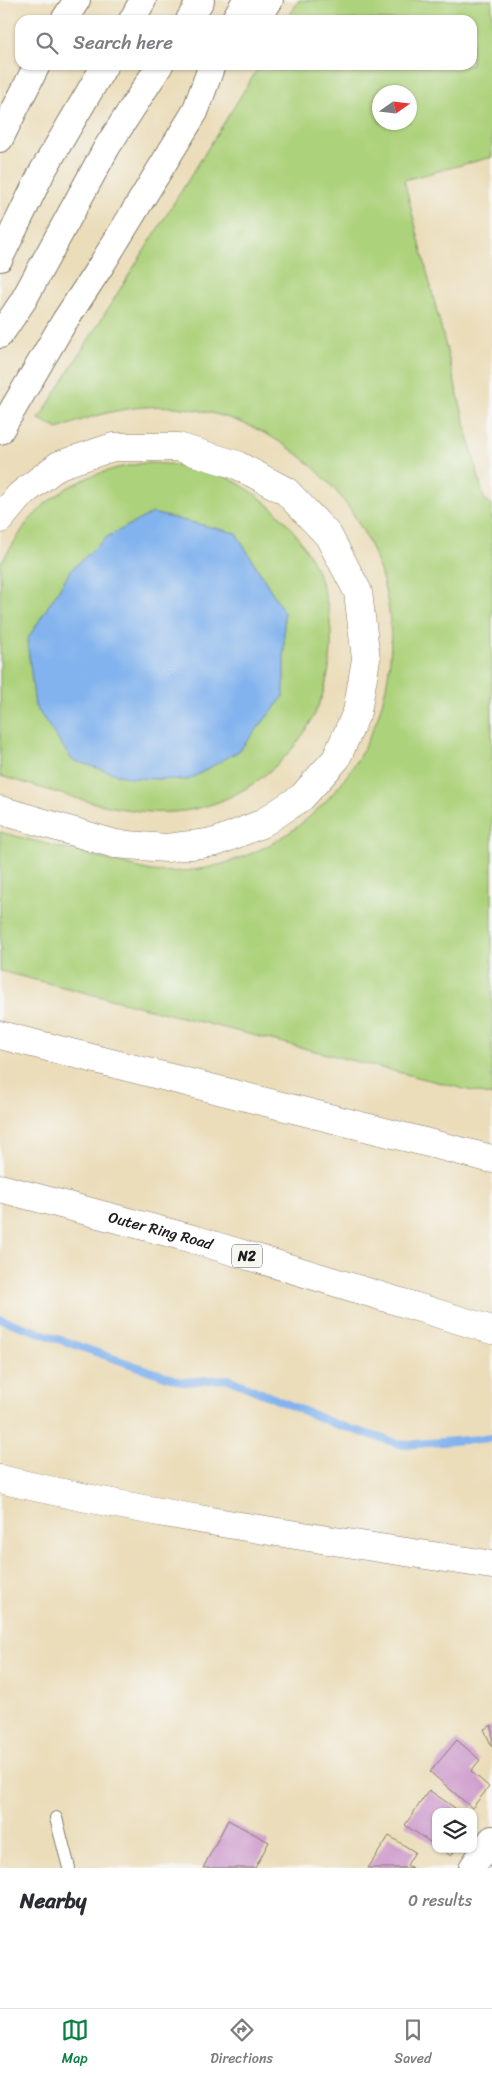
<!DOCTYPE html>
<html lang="en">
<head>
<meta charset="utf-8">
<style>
  body { margin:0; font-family:Sriracha,sans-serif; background:#f7f7f7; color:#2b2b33 }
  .controls { position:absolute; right:15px; bottom:15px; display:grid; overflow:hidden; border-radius:10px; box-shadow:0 1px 4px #0004 }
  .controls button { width:45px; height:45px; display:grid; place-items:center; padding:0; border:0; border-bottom:1px solid #e1e1e2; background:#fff; color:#2b2b33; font:25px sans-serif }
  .compass { position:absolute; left:372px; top:85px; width:45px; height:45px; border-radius:50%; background:#fff; box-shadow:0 1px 4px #0004; rotate:76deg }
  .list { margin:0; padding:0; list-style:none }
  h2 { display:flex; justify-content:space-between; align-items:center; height:65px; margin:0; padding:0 20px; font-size:21px }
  h2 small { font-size:16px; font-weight:400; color:#7c7c81 }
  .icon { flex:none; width:28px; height:28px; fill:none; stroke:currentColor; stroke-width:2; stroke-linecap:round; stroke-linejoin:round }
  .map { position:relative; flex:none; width:492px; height:1868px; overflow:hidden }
  .search { position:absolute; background:#fff; box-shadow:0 1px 4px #0004; left:15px; right:15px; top:15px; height:55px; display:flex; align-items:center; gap:12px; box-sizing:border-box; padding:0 18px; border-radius:15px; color:#7c7c81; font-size:19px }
  .sheet { height:140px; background:#fff }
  nav { display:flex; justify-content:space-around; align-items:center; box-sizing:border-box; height:70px; border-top:1px solid #e1e1e2; background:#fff; font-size:14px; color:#7c7c81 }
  nav a { display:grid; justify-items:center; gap:2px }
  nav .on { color:#0b8043 }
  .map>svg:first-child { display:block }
</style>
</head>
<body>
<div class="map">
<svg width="492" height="1868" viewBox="0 0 492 1868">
  <rect width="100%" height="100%" fill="#f6f6f2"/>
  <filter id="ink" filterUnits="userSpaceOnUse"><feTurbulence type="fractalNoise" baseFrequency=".02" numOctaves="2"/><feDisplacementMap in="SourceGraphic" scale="10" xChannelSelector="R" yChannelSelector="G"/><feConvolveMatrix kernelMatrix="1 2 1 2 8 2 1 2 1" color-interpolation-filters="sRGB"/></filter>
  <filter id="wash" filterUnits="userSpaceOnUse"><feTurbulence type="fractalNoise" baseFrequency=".0096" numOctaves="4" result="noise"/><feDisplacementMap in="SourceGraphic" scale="20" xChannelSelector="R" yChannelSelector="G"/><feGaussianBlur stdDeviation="1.12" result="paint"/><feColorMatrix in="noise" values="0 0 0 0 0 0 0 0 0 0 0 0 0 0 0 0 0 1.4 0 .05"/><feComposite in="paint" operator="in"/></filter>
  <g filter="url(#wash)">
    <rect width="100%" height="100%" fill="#ebddba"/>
    <path fill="#add27c" stroke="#64774c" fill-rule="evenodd" d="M299 0H492V157L404 180 484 499 492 504V1096L0 971V832L151 871C201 875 249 860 290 832 331 803 361 763 378 716 428 571 325 419 174 407 133 404 95 414 58 429L39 419 260 65H472V20H287ZM380 92H410V122H380Z
      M144 463C172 464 200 465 226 477 346 534 371 697 261 778 236 797 205 810 173 812 120 816 52 790 0 776V564L26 524 45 504 67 488 91 476 117 468Z"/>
    <path fill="#82b3ee" stroke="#4f6885" d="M152 513 236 533 284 612V696L239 751 188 780 129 778 72 760 35 706 27 640 71 570 107 537Z"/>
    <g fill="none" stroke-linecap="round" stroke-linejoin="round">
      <path stroke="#82b3ee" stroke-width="8" d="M0 1319 182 1382 228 1379 335 1424 403 1445 492 1438"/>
    </g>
    <g id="blocks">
      <path fill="#cd9acc" d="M492 1725V1747L484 1729Z
        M457 1740 480 1760 471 1771 489 1787 472 1808 430 1772Z
        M429 1790 455 1808 452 1812H436V1846L405 1825Z
        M228 1820 269 1842 255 1868H203Z
        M389 1836 415 1852 407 1865 412 1868H368Z
        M441 1849H456L451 1856Z"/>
    </g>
  </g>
  <g filter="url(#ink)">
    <use href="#blocks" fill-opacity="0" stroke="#847c6b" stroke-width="1"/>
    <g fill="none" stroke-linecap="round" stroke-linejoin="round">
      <g stroke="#847c6b" stroke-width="14">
        <path id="lane" d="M56 1818 69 1868"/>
      </g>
      <g stroke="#847c6b" stroke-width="28">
        <path id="street" d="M64 20 77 0
          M132 20 143 0
          M189 20 201 0
          M234 20 246 0
          M257 20 270 0
          M0 139 37 65
          M0 258 42 172 105 65
          M0 335 23 301 107 147 160 65
          M0 431 64 322 102 264 195 112 212 65
          M472 1868 492 1839"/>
      </g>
      <g stroke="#847c6b" stroke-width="29">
        <g id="highway">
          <path d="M0 519 20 495 59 465 113 447H178L237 465 286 491 328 535 358 592 366 659 357 712 336 759 302 797 261 824 216 842 166 848 115 844 0 810"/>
          <path d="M0 1035 492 1159"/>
          <path id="s1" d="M0 1188 193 1239 492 1330"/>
          <path d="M0 1479C162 1517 328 1540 492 1565"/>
        </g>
      </g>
      <use href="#lane" stroke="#fff" stroke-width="12"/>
      <use href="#street" stroke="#fff" stroke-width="26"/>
      <use href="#highway" stroke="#fff" stroke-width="28"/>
    </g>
  </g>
  <g text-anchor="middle" stroke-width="4.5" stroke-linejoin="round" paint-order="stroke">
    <rect fill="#f6f6f2" stroke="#5d5d5c" stroke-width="1" x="232" y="1244.5" width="30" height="23" rx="4"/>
    <g font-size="14" font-weight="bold" fill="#1c1c1c">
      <text x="247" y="1261">N2</text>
    </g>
    <g font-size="15" fill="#1c1c1c" stroke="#f6f6f2">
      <text dy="5" stroke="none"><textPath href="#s1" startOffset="166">Outer Ring Road</textPath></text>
    </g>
  </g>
</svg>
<div class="controls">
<button><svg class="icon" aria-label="layers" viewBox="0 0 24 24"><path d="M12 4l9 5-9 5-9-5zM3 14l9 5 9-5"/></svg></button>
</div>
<svg class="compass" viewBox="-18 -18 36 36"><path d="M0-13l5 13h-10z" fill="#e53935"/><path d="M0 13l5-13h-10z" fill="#7c7c81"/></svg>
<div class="search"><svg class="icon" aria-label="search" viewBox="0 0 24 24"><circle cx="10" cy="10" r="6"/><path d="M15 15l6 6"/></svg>Search here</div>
</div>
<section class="sheet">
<h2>Nearby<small>0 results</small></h2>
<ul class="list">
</ul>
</section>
<nav>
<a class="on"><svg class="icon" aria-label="map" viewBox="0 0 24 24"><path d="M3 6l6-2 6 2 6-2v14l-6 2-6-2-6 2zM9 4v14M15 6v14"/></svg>Map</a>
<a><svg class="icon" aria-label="directions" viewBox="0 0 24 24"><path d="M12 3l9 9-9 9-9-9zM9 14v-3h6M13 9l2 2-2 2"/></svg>Directions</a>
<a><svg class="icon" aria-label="saved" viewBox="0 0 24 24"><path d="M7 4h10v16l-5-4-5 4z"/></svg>Saved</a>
</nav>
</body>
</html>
